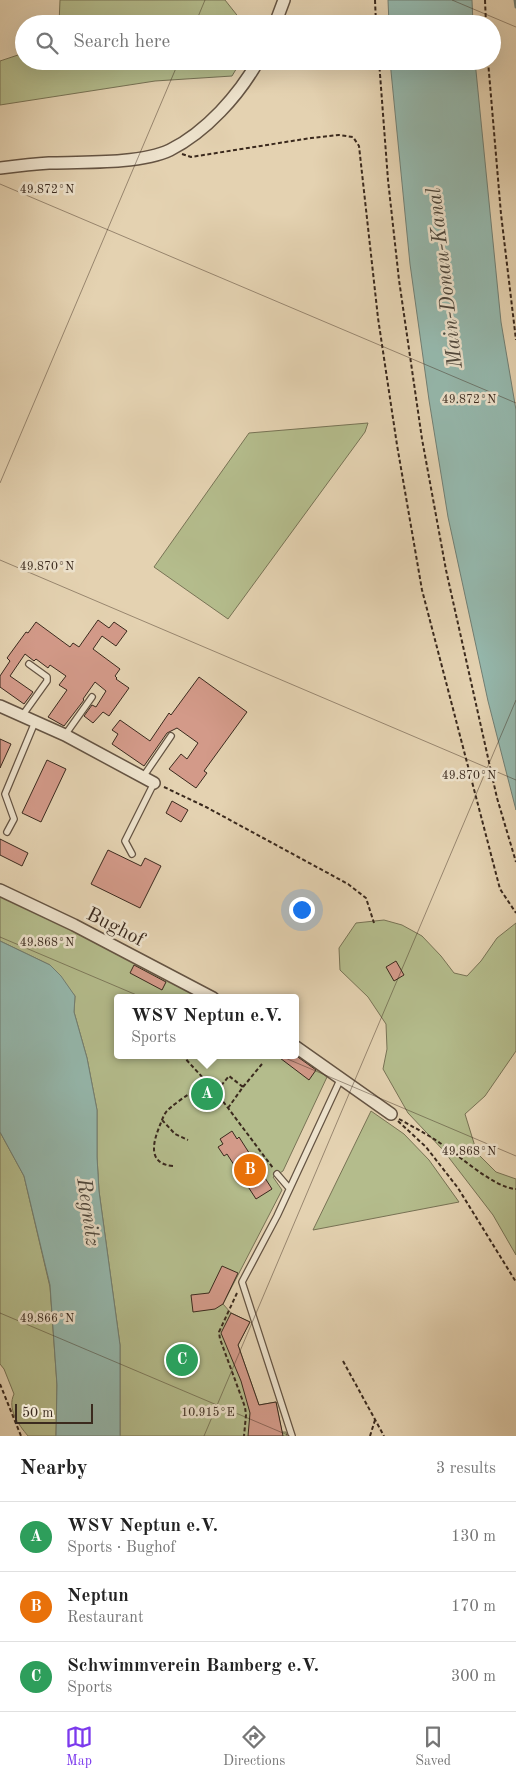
<!DOCTYPE html>
<html lang="en">
<head>
<meta charset="utf-8">
<style>
  body { margin:0; font-family:"Old Standard TT",serif; background:#f6f6f6; color:#222 }
  .scale { position:absolute; left:15px; bottom:12px; width:78px; box-sizing:border-box; padding-left:5px; border:2px solid #3b2a1e; border-top:0; font-size:14px; line-height:18px; white-space:nowrap; color:#3b2a1e; -webkit-text-stroke:4px #ede2cc; paint-order:stroke }
  .you { position:absolute; left:301px; top:909px; width:18px; height:18px; margin:-12px; border:4px solid #fff; border-radius:50%; background:#1a73e8; box-shadow:0 0 0 8px #1a73e833 }
  .badge { display:grid; place-items:center; width:32px; height:32px; border-radius:50%; background:#7c3aed; color:#fff; font-size:16px; font-weight:700 }
  .pin { position:absolute; translate:-50% -50%; border:2px solid #fff; box-shadow:0 1px 5px #0006 }
  .popup { position:absolute; left:114px; top:994px; width:185px; height:65px; box-sizing:border-box; display:grid; place-content:center; border-radius:5px; background:#fff; filter:drop-shadow(0 1px 4px #0005); font-size:16px; white-space:nowrap; color:#767676 }
  .popup b { font-size:19px; color:#222 }
  .popup::after { content:''; position:absolute; left:50%; top:100%; margin-left:-10px; border:10px solid transparent; border-top-color:#fff }
  .list { margin:0; padding:0; list-style:none }
  h2 { display:flex; justify-content:space-between; align-items:center; height:65px; margin:0; padding:0 20px; font-size:21px }
  h2 small { font-size:16px; font-weight:400; color:#767676 }
  .list li { display:grid; grid-template-columns:32px 1fr auto; gap:15px; align-items:center; box-sizing:border-box; height:70px; padding:0 20px; border-top:1px solid #e0e0e0 }
  .list b { display:block; font-size:19px; white-space:nowrap }
  .list p { margin:0; font-size:16px; white-space:nowrap; color:#767676 }
  .list em { font-size:16px; font-style:normal; color:#767676 }
  .icon { flex:none; width:28px; height:28px; fill:none; stroke:currentColor; stroke-width:2; stroke-linecap:round; stroke-linejoin:round }
  .map { position:relative; flex:none; width:516px; height:1436px; overflow:hidden }
  .search { position:absolute; background:#fff; box-shadow:0 5px 20px #0002; left:15px; right:15px; top:15px; height:55px; display:flex; align-items:center; gap:12px; box-sizing:border-box; padding:0 18px; border-radius:28px; color:#767676; font-size:19px }
  .sheet { height:275px; background:#fff }
  nav { display:flex; justify-content:space-around; align-items:center; box-sizing:border-box; height:70px; border-top:1px solid #e0e0e0; background:#fff; font-size:14px; color:#767676 }
  nav a { display:grid; justify-items:center; gap:2px }
  nav .on { color:#7c3aed }
  .map>svg:first-child { display:block }
</style>
</head>
<body>
<div class="map">
<svg width="516" height="1436" viewBox="0 0 516 1436">
  <rect width="100%" height="100%" fill="#e4d2b1"/>
  <filter id="stains"><feTurbulence type="fractalNoise" baseFrequency=".004" numOctaves="4"/><feColorMatrix values="0 0 0 0 .2 0 0 0 0 .09 0 0 0 0 .02 0 0 0 .5 -.17"/></filter>
  <radialGradient id="worn" r=".72"><stop offset=".6" stop-color="#630" stop-opacity="0"/><stop offset="1" stop-color="#630" stop-opacity=".3"/></radialGradient>
  <path fill="#b4bc8c" stroke="#787355" d="M60 0H225L244 24H59Z
    M24 53V61H241L232 76 155 81 0 105V61Z
    M368 423 365 432 228 619 154 567 249 433Z
    M0 893 201 998H118V1055L296 1054 327 1077 283 1171 273 1177 282 1190 223 1304 231 1313 250 1322 238 1345 259 1405 276 1402 282 1432H286L287 1436H120V1345L99 1191 97 1157V1110L87 1058 74 1012 75 996 50 965 0 941Z
    M384 920 402 925 422 936 441 956 454 973 467 976 481 961 497 938 516 923V1051L485 1096 465 1114 477 1153 496 1172 516 1179V1255L493 1215 443 1150 408 1113 383 1069 387 1049 386 1024 368 997 340 970 339 948 356 923Z
    M371 1111 404 1134 429 1160 459 1202 313 1230Z
    M0 1132 24 1176 50 1287 57 1385 56 1436H28C18 1424 7 1409 14 1394L4 1369 0 1364Z"/>
  <path fill="#95b8ad" stroke="#717f74" d="M388 0H472L473 24H389Z
    M390 61H475L501 322 516 410V810L488 701 448 517 429 400 410 264Z
    M0 941 50 965 61 976 75 996 74 1012 87 1058 97 1110V1157L99 1191 120 1345V1436H56L57 1385 50 1285 24 1176 0 1132Z"/>
  <g fill="none" stroke-linecap="round" stroke-linejoin="round">
    <path stroke="#717f74" stroke-width="3" d="M515 0 516 7"/>
  </g>
  <path fill="#d39a89" stroke="#3b2a1e" d="M98 620 109 628 114 622 127 631 116 646 102 636 93 649 120 669 115 676 117 678 116 679 129 688 109 716 103 712 93 723 84 716 92 705 96 707 106 691 95 682 83 699 84 700 64 726 48 717 67 690 59 685 66 676 50 665 48 668 36 659 34 661 25 654 10 676 33 692 24 704 0 687V676L10 661 7 658 26 632 28 633 36 622 70 647 73 643 79 647Z
    M199 677 247 712 204 771 207 773 196 788 169 769 181 754 187 759 198 743 177 728 167 733 144 766 112 744 118 734 112 730 120 720 150 741 169 713 171 715Z
    M0 739 11 744 0 768Z
    M47 760 66 769 41 822 22 813Z
    M172 801 188 810 181 822 166 813Z
    M0 839 28 853 22 866 0 855Z
    M108 850 141 866 145 858 161 866 140 908 91 884Z
    M396 961 404 975 394 981 386 967Z
    M134 965 166 982 162 990 130 973Z
    M276 1055H295L316 1070 309 1080Z
    M232 1131 237 1139 239 1137 272 1189 256 1199 227 1154 224 1156 218 1147 223 1144 220 1139Z
    M222 1266 238 1273 223 1304 215 1309 193 1312 191 1295 209 1293Z
    M231 1313 250 1322 238 1345 259 1405 276 1402 283 1436H248L250 1413 241 1381 221 1333Z"/>
  <g fill="none" stroke-linecap="round" stroke-linejoin="round">
    <g stroke="#655443" stroke-width="8">
      <path id="lane" d="M22 716 47 681V677L29 664
        M65 735 92 697
        M143 777 171 736
        M7 832 14 819 5 794 35 722
        M132 854 125 841 154 783
        M277 1174 289 1188
        M292 1436 242 1282 277 1216 341 1078"/>
    </g>
    <g stroke="#655443" stroke-width="14">
      <path id="street" d="M275 24 284 0
        M0 168C16 166 33 164 49 163 83 162 141 164 170 150 206 132 239 95 258 61
        M0 706 65 735 154 783
        M0 890 74 925 213 998
        M296 1047 391 1114"/>
    </g>
    <path stroke="#3b2a1e" stroke-width="2" stroke-dasharray="4 2.5" stroke-linecap="butt" d="M375 0 376 24
      M485 0 486 24
      M379 61 388 180 399 280 422 439 446 570 497 798 516 862
      M488 61 501 214 516 340
      M182 154 191 157 311 138 339 135 353 137 359 146 378 318 397 445 422 590 500 889 516 913
      M164 787 206 807 348 884 366 898 374 923
      M182 1055 216 1092 229 1076 243 1087 228 1108
      M243 1087 262 1064
      M399 1119C413 1127 427 1134 440 1143 459 1155 494 1188 516 1189
      M162 1120 175 1134 188 1140
      M398 1121 426 1147 458 1188 516 1282
      M173 1166C147 1164 153 1142 160 1125 162 1120 164 1114 167 1111 170 1107 188 1094 193 1092 199 1090 209 1091 216 1092L273 1168
      M237 1293 219 1332 220 1339 245 1407 246 1415 244 1436
      M343 1361 384 1436
      M0 1384 21 1436
      M370 1436 375 1420"/>
    <use href="#lane" stroke="#ede2cc" stroke-width="5.5"/>
    <use href="#street" stroke="#ede2cc" stroke-width="11"/>
  </g>
  <path fill="none" stroke="#3b2a1e" stroke-width="1" stroke-opacity="0.45" d="M452 0 516 27M195 24 205 0M0 184 516 403M0 483 179 61M0 560 516 780M0 937 516 1156M0 1313 290 1436M204 1436 516 700"/>
  <g text-anchor="middle" stroke-width="5" stroke-linejoin="round" paint-order="stroke">
    <g font-size="20" fill="#3b2a1e" stroke="#ede2cc">
      <text transform="translate(116 926) rotate(27)" y="7">Bughof</text>
    </g>
    <g font-size="21" font-style="italic" fill="#4d463b" stroke="#ede2cc">
      <text transform="translate(444 278) rotate(-97)" y="7">Main-Donau-Kanal</text>
      <text transform="translate(89 1212) rotate(82)" y="7">Regnitz</text>
    </g>
  </g>
  <g font-size="12" text-anchor="middle" fill="#3b2a1e" stroke="#ede2cc" stroke-width="5" stroke-linejoin="round" paint-order="stroke">
    <text x="47" y="193">49.872°N</text>
    <text x="469" y="403">49.872°N</text>
    <text x="47" y="570">49.870°N</text>
    <text x="469" y="779">49.870°N</text>
    <text x="47" y="946">49.868°N</text>
    <text x="469" y="1155">49.868°N</text>
    <text x="47" y="1322">49.866°N</text>
    <text x="208" y="1416">10.915°E</text>
  </g>
  <rect width="100%" height="100%" filter="url(#stains)"/>
  <rect width="100%" height="100%" fill="url(#worn)"/>
</svg>
<div class="scale">50 m</div>
<div class="you"></div>
<div class="pin badge" style="left:207px;top:1094px;background:#2e9e5b">A</div>
<div class="popup"><b>WSV Neptun e.V.</b>Sports</div>
<div class="pin badge" style="left:250px;top:1170px;background:#e8710a">B</div>
<div class="pin badge" style="left:182px;top:1360px;background:#2e9e5b">C</div>
<div class="search"><svg class="icon" aria-label="search" viewBox="0 0 24 24"><circle cx="10" cy="10" r="6"/><path d="M15 15l6 6"/></svg>Search here</div>
</div>
<section class="sheet">
<h2>Nearby<small>3 results</small></h2>
<ul class="list">
<li><span class="badge" style="background:#2e9e5b">A</span><div><b>WSV Neptun e.V.</b><p>Sports · Bughof</p></div><em>130 m</em></li>
<li><span class="badge" style="background:#e8710a">B</span><div><b>Neptun</b><p>Restaurant</p></div><em>170 m</em></li>
<li><span class="badge" style="background:#2e9e5b">C</span><div><b>Schwimmverein Bamberg e.V.</b><p>Sports</p></div><em>300 m</em></li>
</ul>
</section>
<nav>
<a class="on"><svg class="icon" aria-label="map" viewBox="0 0 24 24"><path d="M3 6l6-2 6 2 6-2v14l-6 2-6-2-6 2zM9 4v14M15 6v14"/></svg>Map</a>
<a><svg class="icon" aria-label="directions" viewBox="0 0 24 24"><path d="M12 3l9 9-9 9-9-9zM9 14v-3h6M13 9l2 2-2 2"/></svg>Directions</a>
<a><svg class="icon" aria-label="saved" viewBox="0 0 24 24"><path d="M7 4h10v16l-5-4-5 4z"/></svg>Saved</a>
</nav>
</body>
</html>
